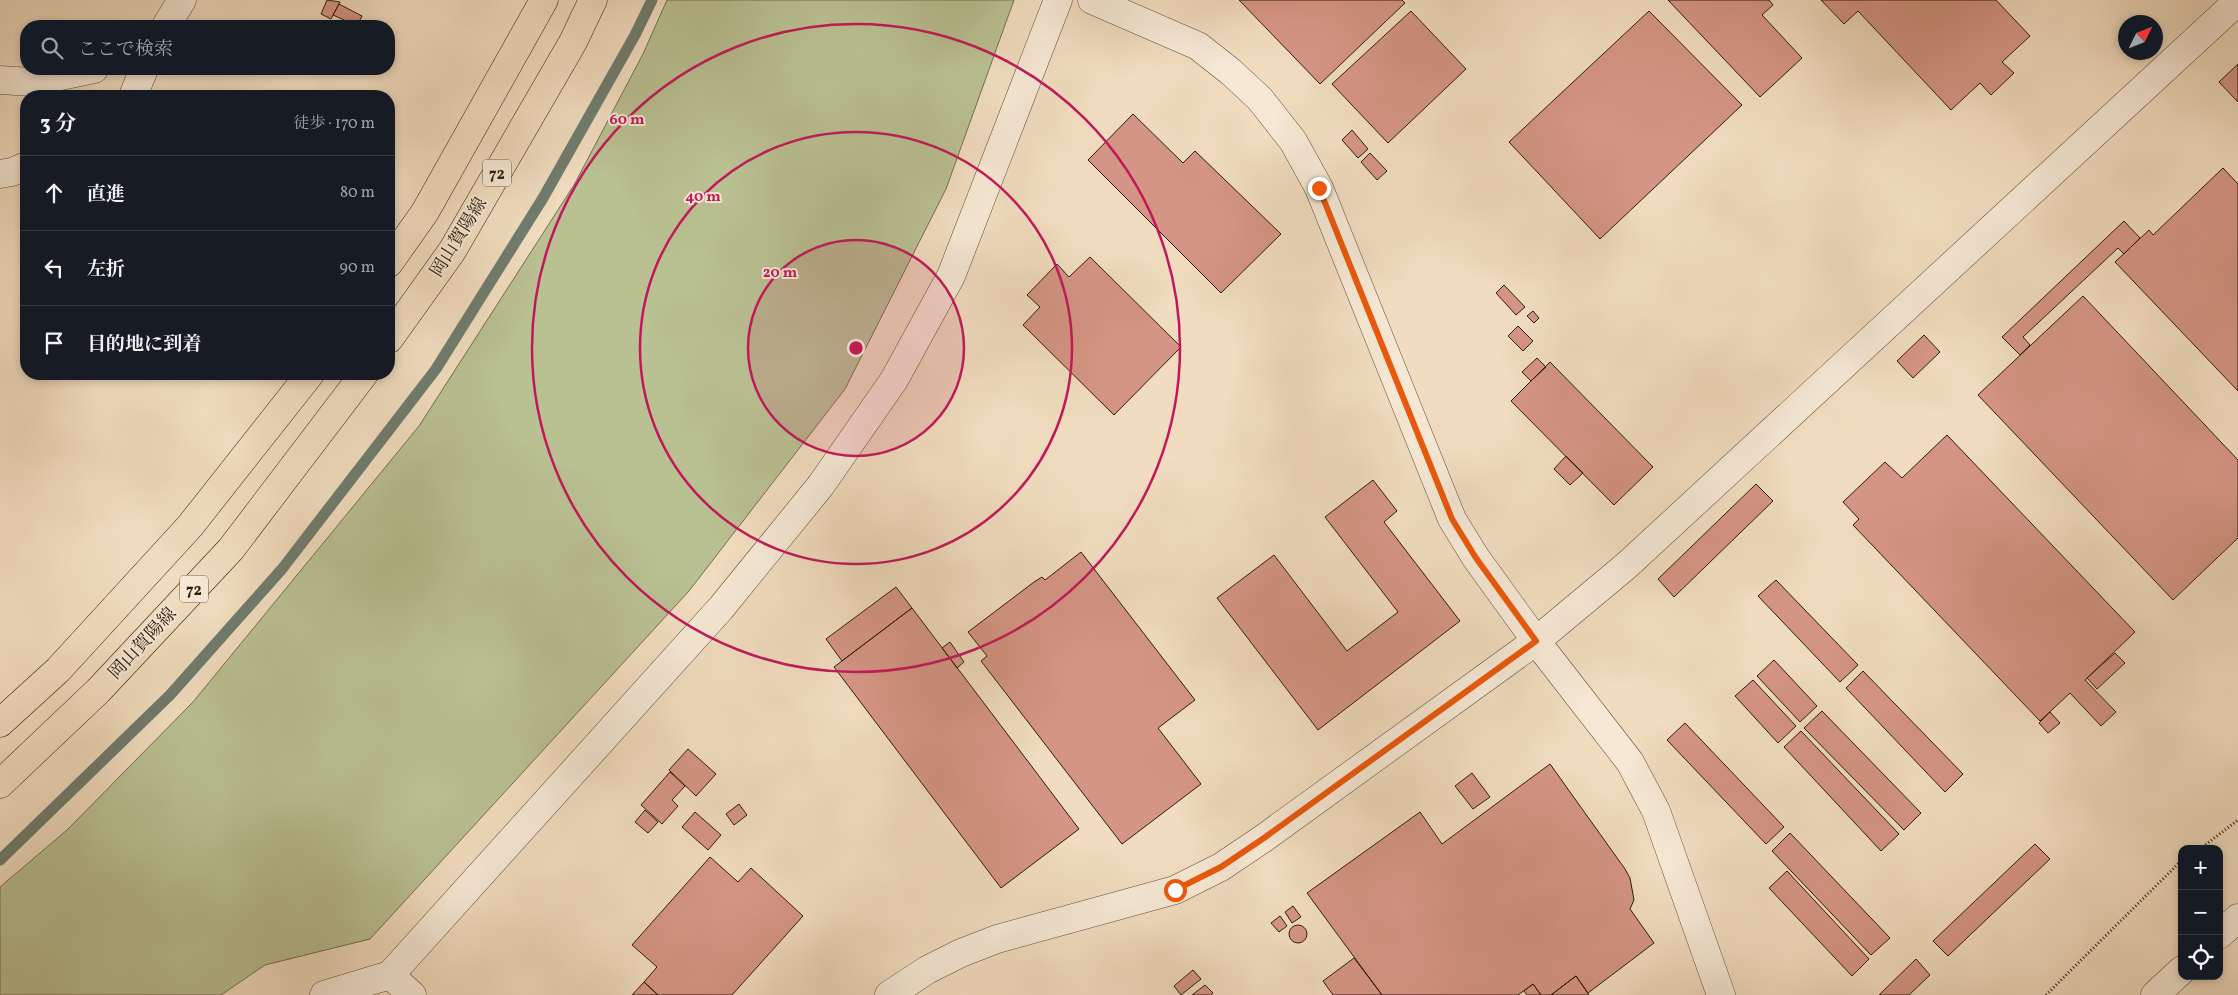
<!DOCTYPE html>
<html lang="ja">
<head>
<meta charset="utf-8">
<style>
  body { margin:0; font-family:Vollkorn,"Noto Serif JP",serif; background:#242831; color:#f1f3f6 }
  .controls { position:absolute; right:15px; bottom:15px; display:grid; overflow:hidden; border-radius:10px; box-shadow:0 2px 8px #0003 }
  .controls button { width:45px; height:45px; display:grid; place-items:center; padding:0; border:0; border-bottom:1px solid #363941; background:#171b24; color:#f1f3f6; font:25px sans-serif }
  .compass { position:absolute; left:2118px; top:15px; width:45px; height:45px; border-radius:50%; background:#171b24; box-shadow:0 2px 8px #0003; rotate:47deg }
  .stop { position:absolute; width:15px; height:15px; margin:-11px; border:4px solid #ea580c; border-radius:50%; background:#fff }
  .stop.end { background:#ea580c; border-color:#fff; box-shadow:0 1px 5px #0008 }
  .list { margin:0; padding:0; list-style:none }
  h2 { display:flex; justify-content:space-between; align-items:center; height:65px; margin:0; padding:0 20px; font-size:21px }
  h2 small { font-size:16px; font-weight:400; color:#9ea1a6 }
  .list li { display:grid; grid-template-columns:32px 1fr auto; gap:15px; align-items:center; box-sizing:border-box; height:75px; padding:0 20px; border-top:1px solid #363941 }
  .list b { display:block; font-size:19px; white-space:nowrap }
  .list em { font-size:16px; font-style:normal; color:#9ea1a6 }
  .icon { flex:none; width:28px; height:28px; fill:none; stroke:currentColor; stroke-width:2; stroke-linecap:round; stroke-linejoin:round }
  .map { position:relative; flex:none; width:2238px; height:995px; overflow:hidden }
  .search { position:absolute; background:#171b24; box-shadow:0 2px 8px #0003; left:20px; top:20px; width:375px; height:55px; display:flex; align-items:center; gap:12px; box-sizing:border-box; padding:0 18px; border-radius:20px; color:#9ea1a6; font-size:19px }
  .panel { position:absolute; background:#171b24; box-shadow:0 2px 8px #0003; left:20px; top:90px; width:375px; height:290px; border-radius:20px }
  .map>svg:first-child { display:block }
</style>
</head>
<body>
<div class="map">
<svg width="2238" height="995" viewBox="0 0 2238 995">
  <rect width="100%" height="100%" fill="#f1dcbf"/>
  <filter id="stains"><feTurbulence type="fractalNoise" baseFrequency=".004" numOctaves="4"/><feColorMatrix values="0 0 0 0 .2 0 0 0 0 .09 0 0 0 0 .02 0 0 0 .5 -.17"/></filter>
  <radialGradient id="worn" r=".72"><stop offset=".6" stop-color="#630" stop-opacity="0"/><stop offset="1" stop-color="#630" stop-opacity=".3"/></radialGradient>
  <path fill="#b9c092" stroke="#746e4e" d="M667 0H1014L946 189 845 389 689 591 370 939 265 965 221 995H0V887L67 830 193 702 419 426 574 185 643 54Z"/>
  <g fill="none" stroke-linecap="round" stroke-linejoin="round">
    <path stroke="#6f7c6e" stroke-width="11" d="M0 860 170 695 282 569 436 369 543 198 635 35 652 0"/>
  </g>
  <path fill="#d59584" stroke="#2e1c09" d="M327 0 340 2 331 19 321 14Z
    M1239 0H1402L1405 3 1320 84Z
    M1668 0H1769L1773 5 1762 15 1802 58 1760 97Z
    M1821 0H1996L2030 36 2002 62 2014 73 1991 95 1980 83 1951 110 1858 11 1844 24Z
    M339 4 362 16 357 26 333 15Z
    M1411 11 1466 69 1388 143 1332 84Z
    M1649 11 1742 105 1600 239 1509 142Z
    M2238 64V102L2219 82Z
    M1133 114 1183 163 1195 151 1281 234 1221 293 1088 160Z
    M1352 130 1368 149 1358 158 1342 140Z
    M1370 153 1387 171 1377 180 1361 162Z
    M2223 168 2238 184V391L2115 262 2149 230 2153 235Z
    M2124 221 2140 238 2124 254 2118 248 2023 337 2030 345 2020 355 2002 337Z
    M1090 257 1181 347 1114 415 1023 325 1040 307 1027 295 1057 264 1069 277Z
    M1504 285 1525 307 1516 315 1496 293Z
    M2083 296 2238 460V538L2173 600 1978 395Z
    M1533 311 1539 318 1534 323 1527 316Z
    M1518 326 1533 341 1523 351 1508 336Z
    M1924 335 1940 352 1913 378 1897 361Z
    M1537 358 1546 367 1531 381 1522 372Z
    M1550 362 1653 467 1614 505 1511 401Z
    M1947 435 2135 632 2085 680 2116 712 2101 726 2070 693 2040 721 1853 525 1859 519 1843 502 1885 462 1902 478Z
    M1566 456 1583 473 1570 485 1554 469Z
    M1373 480 1397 511 1384 522 1460 621 1318 730 1217 598 1274 555 1347 651 1398 612 1325 517Z
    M1756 484 1773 501 1674 597 1658 579Z
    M1081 552 1195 700 1158 728 1201 784 1122 844 981 661 987 656 968 632 1034 582 1042 577 1045 580Z
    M1776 580 1858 665 1840 682 1758 596Z
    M896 587 912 608 842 661 826 639Z
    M912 608 1079 829 1001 888 834 667Z
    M950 642 964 662 957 668 942 648Z
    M2115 653 2125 663 2097 689 2087 678Z
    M1774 660 1817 706 1800 722 1757 676Z
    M1863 671 1963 774 1945 792 1846 688Z
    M1753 680 1796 726 1778 743 1735 696Z
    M1822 711 1921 813 1904 830 1804 728Z
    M2050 712 2060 723 2048 733 2039 723Z
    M1685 723 1784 827 1766 844 1667 740Z
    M1801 731 1899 834 1881 851 1784 747Z
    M688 749 716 774 696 796 669 770Z
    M1550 764 1625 869 1630 878 1634 900 1630 909 1654 943 1588 993 1576 976 1551 995H1541L1533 984 1518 995H1382L1307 893 1420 812 1442 844Z
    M670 772 685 786 672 800 678 806 662 824 641 805Z
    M1472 773 1490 797 1473 809 1455 786Z
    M739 804 747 815 734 825 726 814Z
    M645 810 658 822 648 833 635 822Z
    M695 812 721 835 708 850 682 827Z
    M1790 833 1890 938 1871 955 1772 851Z
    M2035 844 2050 859 1948 956 1933 941Z
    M710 857 738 882 751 868 803 916 732 995H658L644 982 657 967 632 945Z
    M1787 871 1869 959 1852 976 1769 888Z
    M1293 906 1301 917 1292 923 1285 912Z
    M1280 916 1287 926 1279 932 1271 923Z
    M1289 934a9 9 0 1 1 18 0a9 9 0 1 1-18 0Z
    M1354 958 1382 995H1333L1323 981Z
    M1916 959 1930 975 1909 995H1879Z
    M1193 970 1201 979 1181 995 1174 986Z
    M1576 976 1589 995H1551Z
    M644 982 658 995H632Z
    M1533 984 1541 995H1527L1524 991Z
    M1205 985 1213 993 1211 995H1192Z"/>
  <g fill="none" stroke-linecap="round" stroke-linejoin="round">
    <g stroke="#5f4c36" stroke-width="29">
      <path id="minor" d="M1092 0 1198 46 1231 72 1260 99 1293 141 1319 188 1452 519 1476 558 1536 641 1630 762 1656 811 1721 995
        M166 26 182 0
        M0 80 32 82 94 69
        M133 96 144 69
        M0 174 12 172 26 166
        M2219 935 2238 918
        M390 975 412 995
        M324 995 390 975 721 608 821 485 894 380 951 276 1058 0
        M889 995 927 970 961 953 997 939 1175 890 1221 867 1264 838 1536 641 1626 566 2238 1
        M2155 995 2182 970"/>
    </g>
    <g stroke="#2e1c09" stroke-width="29">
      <path id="major" d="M389 263 425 212 544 0
        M389 339 452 251 573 42 593 0
        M0 723 58 670 190 526 310 374
        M0 784 98 691 231 549 364 374"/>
    </g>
    <path stroke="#2e1c09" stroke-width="3" stroke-dasharray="1 2.5" stroke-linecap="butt" d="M2200 849 2238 820
      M2046 995 2182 860"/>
    <use href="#minor" stroke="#f6e8d5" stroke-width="28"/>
    <use href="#major" stroke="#f1dcbf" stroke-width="28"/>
  </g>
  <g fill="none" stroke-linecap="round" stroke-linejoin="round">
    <path stroke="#ea580c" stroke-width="6" d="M1175 890 1221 867 1264 838 1536 641 1476 558 1452 519 1319 188"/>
  </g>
  <circle cx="856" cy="348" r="108" fill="#c2185b" fill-opacity=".12"/>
  <g fill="none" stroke="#c2185b" stroke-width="2.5">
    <circle cx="856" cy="348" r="108"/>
    <circle cx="856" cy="348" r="216"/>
    <circle cx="856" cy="348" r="324"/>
  </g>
  <g text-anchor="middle" stroke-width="4" stroke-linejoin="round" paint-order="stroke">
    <g fill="#f6e8d5" stroke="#6a5946" stroke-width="1">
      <rect x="483" y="159.5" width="28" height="27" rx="4"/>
      <rect x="180" y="575.5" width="28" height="27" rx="4"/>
    </g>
    <g font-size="16" font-weight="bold" fill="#2e1c09">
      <text x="497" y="179">72</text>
      <text x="194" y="595">72</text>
    </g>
    <g font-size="18" fill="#2e1c09" stroke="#f6e8d5">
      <text transform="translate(458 237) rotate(-58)" y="6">岡山賀陽線</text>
      <text transform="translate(142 643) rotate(-47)" y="6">岡山賀陽線</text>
    </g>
  </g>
  <circle cx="856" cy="348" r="8" fill="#c2185b" stroke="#f6e8d5" stroke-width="2.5"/>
  <g font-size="15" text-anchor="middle" font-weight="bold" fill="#c2185b" stroke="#f6e8d5" stroke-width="4" stroke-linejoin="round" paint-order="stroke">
    <text x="627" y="124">60 m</text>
    <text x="703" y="201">40 m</text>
    <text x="780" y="277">20 m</text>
  </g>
  <rect width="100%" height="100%" filter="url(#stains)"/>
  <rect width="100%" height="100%" fill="url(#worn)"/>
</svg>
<div class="controls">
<button>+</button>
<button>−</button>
<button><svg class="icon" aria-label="locate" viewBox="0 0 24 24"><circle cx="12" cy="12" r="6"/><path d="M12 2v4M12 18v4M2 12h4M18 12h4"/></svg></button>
</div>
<svg class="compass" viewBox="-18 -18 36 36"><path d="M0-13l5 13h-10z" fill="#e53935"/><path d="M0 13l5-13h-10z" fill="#9ea1a6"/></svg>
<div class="stop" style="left:1175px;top:890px"></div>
<div class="stop end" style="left:1319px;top:188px"></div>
<div class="search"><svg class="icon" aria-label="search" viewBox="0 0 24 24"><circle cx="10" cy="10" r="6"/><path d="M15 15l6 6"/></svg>ここで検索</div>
<section class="panel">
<h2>3 分<small>徒歩 · 170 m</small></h2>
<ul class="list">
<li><svg class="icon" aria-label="ahead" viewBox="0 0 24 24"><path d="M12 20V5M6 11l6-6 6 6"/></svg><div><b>直進</b></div><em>80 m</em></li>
<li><svg class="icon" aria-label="left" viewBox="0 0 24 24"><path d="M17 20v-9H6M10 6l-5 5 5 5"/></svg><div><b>左折</b></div><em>90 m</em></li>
<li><svg class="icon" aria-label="arrive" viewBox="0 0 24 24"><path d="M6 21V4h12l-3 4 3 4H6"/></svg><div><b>目的地に到着</b></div></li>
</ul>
</section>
</div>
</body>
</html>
